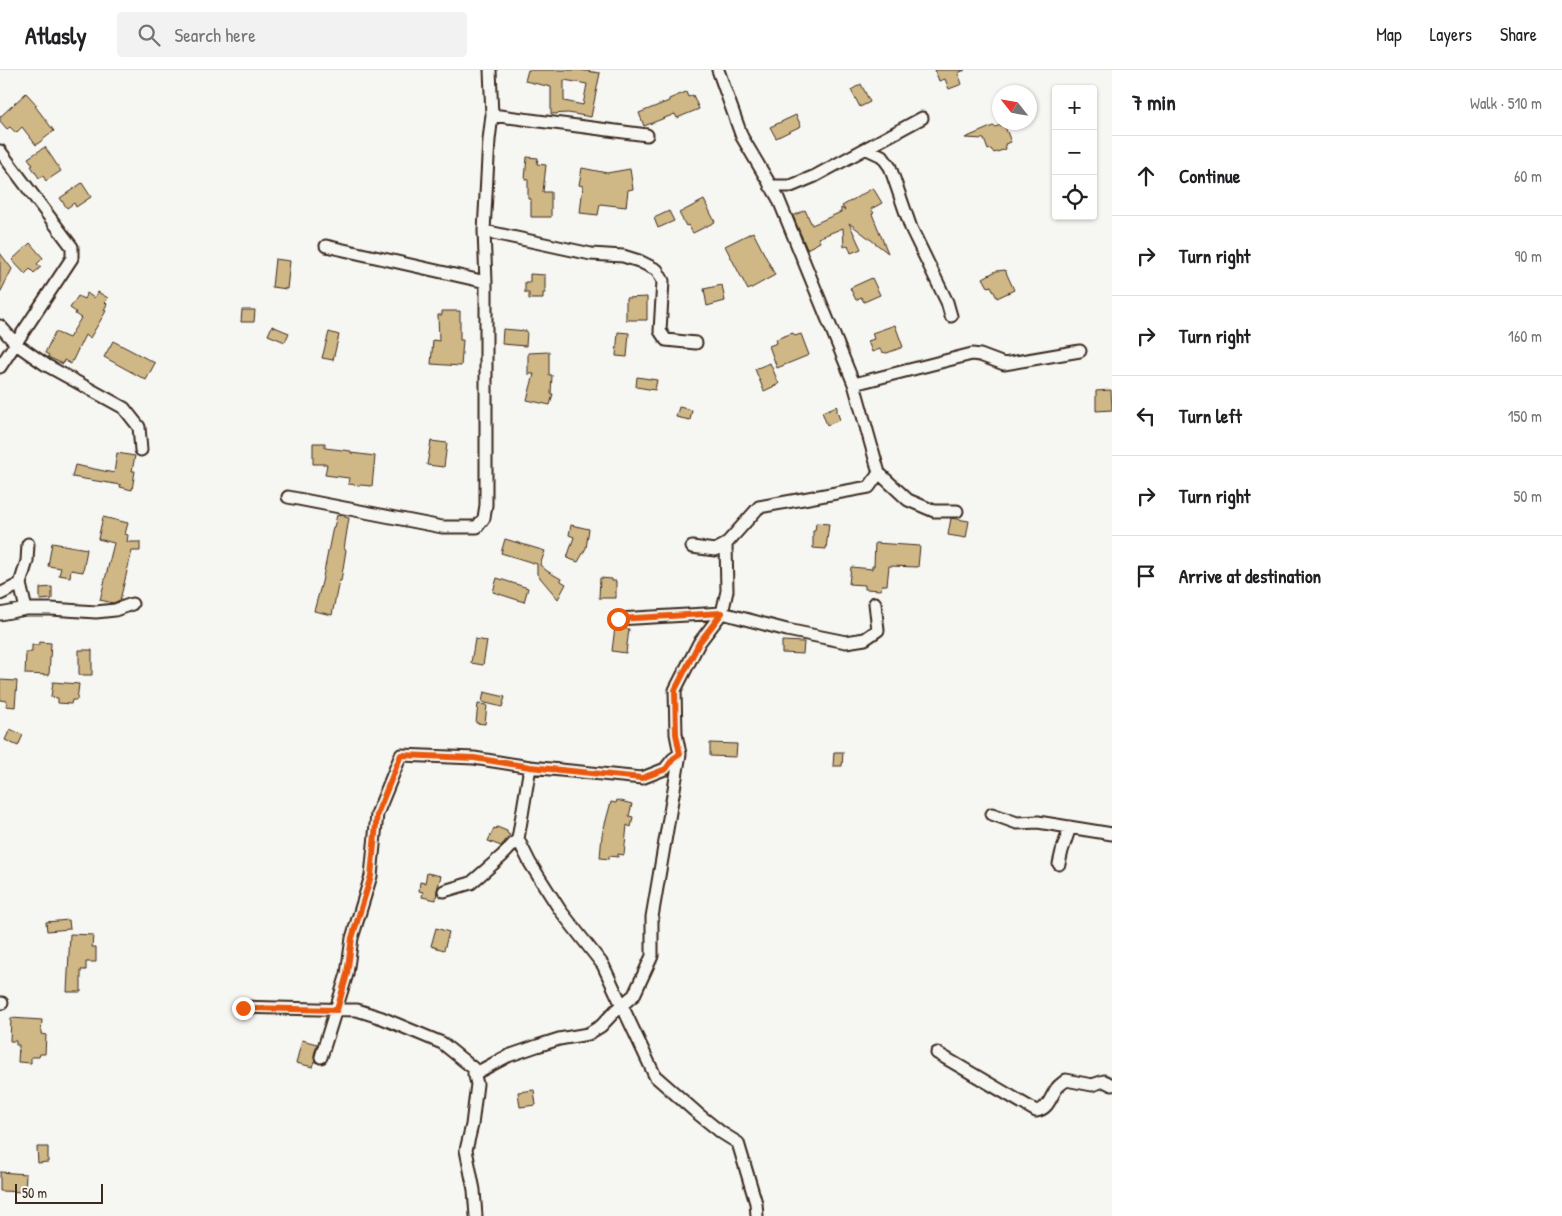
<!DOCTYPE html>
<html lang="en">
<head>
<meta charset="utf-8">
<style>
  body { margin:0; font-family:"Patrick Hand",sans-serif; background:#f2f2f2; color:#202124 }
  .controls { position:absolute; right:15px; top:15px; display:grid; overflow:hidden; border-radius:5px; box-shadow:0 1px 4px #0004 }
  .controls button { width:45px; height:45px; display:grid; place-items:center; padding:0; border:0; border-bottom:1px solid #e0e0e0; background:#fff; color:#202124; font:25px sans-serif }
  .compass { position:absolute; left:992px; top:15px; width:45px; height:45px; border-radius:50%; background:#fff; box-shadow:0 1px 4px #0004; rotate:301deg }
  .scale { position:absolute; left:15px; bottom:12px; width:88px; box-sizing:border-box; padding-left:5px; border:2px solid #3b2a1e; border-top:0; font-size:14px; line-height:18px; white-space:nowrap; color:#3b2a1e; -webkit-text-stroke:4px #f6f6f2; paint-order:stroke }
  .stop { position:absolute; width:15px; height:15px; margin:-11px; border:4px solid #ea580c; border-radius:50%; background:#fff }
  .stop.end { background:#ea580c; border-color:#fff; box-shadow:0 1px 5px #0008 }
  .list { margin:0; padding:0; list-style:none }
  h2 { display:flex; justify-content:space-between; align-items:center; height:65px; margin:0; padding:0 20px; font-size:21px }
  h2 small { font-size:16px; font-weight:400; color:#757577 }
  .list li { display:grid; grid-template-columns:32px 1fr auto; gap:15px; align-items:center; box-sizing:border-box; height:80px; padding:0 20px; border-top:1px solid #e0e0e0 }
  .list b { display:block; font-size:19px; white-space:nowrap }
  .list em { font-size:16px; font-style:normal; color:#757577 }
  .icon { flex:none; width:28px; height:28px; fill:none; stroke:currentColor; stroke-width:2; stroke-linecap:round; stroke-linejoin:round }
  .map { position:relative; flex:none; width:1112px; height:1146px; overflow:hidden }
  header { display:flex; align-items:center; gap:30px; box-sizing:border-box; height:70px; padding:0 25px; background:#fff; border-bottom:1px solid #e0e0e0 }
  header strong { font-size:24px }
  nav { display:flex; gap:28px; margin-inline-start:auto; font-size:18px }
  .search { width:350px; height:45px; background:#f2f2f2; display:flex; align-items:center; gap:12px; box-sizing:border-box; padding:0 18px; border-radius:5px; color:#757577; font-size:19px }
  main { display:flex }
  aside { flex:1; background:#fff }
  .map>svg:first-child { display:block }
</style>
</head>
<body>
<header>
<strong>Atlasly</strong>
<div class="search"><svg class="icon" aria-label="search" viewBox="0 0 24 24"><circle cx="10" cy="10" r="6"/><path d="M15 15l6 6"/></svg>Search here</div>
<nav><a>Map</a><a>Layers</a><a>Share</a></nav>
</header>
<main>
<div class="map">
<svg width="1112" height="1146" viewBox="0 0 1112 1146">
  <rect width="100%" height="100%" fill="#f6f6f2"/>
  <filter id="ink" filterUnits="userSpaceOnUse"><feTurbulence type="fractalNoise" baseFrequency=".02" numOctaves="2"/><feDisplacementMap in="SourceGraphic" scale="10" xChannelSelector="R" yChannelSelector="G"/><feConvolveMatrix kernelMatrix="1 2 1 2 8 2 1 2 1" color-interpolation-filters="sRGB"/></filter>
  <g filter="url(#ink)">
    <path fill="#d0b786" stroke="#3b2a1e" fill-rule="evenodd" d="M528 0H579L600 3 591 47 568 43 551 44V17L525 11ZM564 10 587 14 583 35 564 31Z
      M935 0H965L958 3 962 14 949 19 945 9 939 11Z
      M861 14 870 32 860 37 851 20Z
      M686 22 688 27 693 25 699 39 677 48 675 44 644 56 639 43 669 31V29Z
      M26 23 37 35 35 36 54 61 36 75 22 57 16 63 10 57 7 59 0 51V47Z
      M796 45 801 56 776 68 770 57Z
      M1004 54 1011 72 1005 74 1006 79 994 83 991 79 988 80 984 69 965 68 993 56 995 57Z
      M45 77 61 101 46 111 43 106 39 108 31 96 33 95 28 88Z
      M527 87 538 88 537 94 546 95 543 122H551V147H531V129H528V110L525 109Z
      M582 98 607 103 630 99 633 119 628 120 626 137 600 134 598 145 580 143 583 116 579 115Z
      M82 113 91 127 76 137 74 133 67 138 60 128Z
      M873 118 882 133 871 139 874 143 872 144 888 183 849 153 861 179 851 183 848 175 844 177 843 158 818 168 820 172 807 179 793 146 805 140 812 155 841 142V138L845 140 842 136Z
      M704 130 715 152 693 163 688 155 686 156 679 143Z
      M669 141 674 151 658 158 654 148Z
      M753 162 775 205 748 220 725 176Z
      M30 173 43 188 37 194 41 197 34 203 30 199 25 204 12 190Z
      M0 183 12 199 0 223Z
      M275 189 290 191 287 219 272 217Z
      M1005 200 1014 220 997 228 991 216 988 217 983 208 996 201Z
      M530 204 545 205V223H543V229H529V223H525V212H530Z
      M872 208 880 225 864 232 861 227 856 230 850 218Z
      M722 215 725 231 707 236 704 219Z
      M98 222 108 228 105 232 107 234 104 240 106 241 90 268 85 265 71 294 64 290 63 294 48 287 49 285 45 283 55 262 69 268 81 248 75 244 76 242 70 238 78 226 84 229 87 223 94 228Z
      M647 227V250H626V228Z
      M242 240H255L254 252H241Z
      M442 241H460V270H463L461 296 431 294 433 270 439 271 438 245H442Z
      M895 255 903 277 887 283 882 282 880 279 872 282 868 271 874 269 872 263Z
      M272 256 289 263 285 272 268 265Z
      M503 259 527 261 526 276 502 274Z
      M329 262 339 265 333 290 322 288Z
      M618 262 629 263 627 287 616 286Z
      M793 263 795 266 801 264 809 285 777 298 769 276 777 273 776 269Z
      M113 271 155 293 146 310 104 287Z
      M549 282V305H552L551 324H553L550 335 527 330 534 304H528V283Z
      M770 293 779 314 764 321 755 299Z
      M637 307 657 310 655 320 636 317Z
      M1111 320 1112 340 1096 341V321Z
      M837 336V341L840 350 827 355 822 342Z
      M679 337 692 340 690 350 676 347Z
      M431 371 447 373 444 397 427 395Z
      M313 373H325V378L351 381V383L375 386 372 416 348 414 349 408 325 405 327 394H313Z
      M117 383 135 386 132 401H135L132 420 120 417 121 415 72 407 75 395 114 403Z
      M337 445 349 448 344 479 346 480 341 511H339L332 545 314 541 322 512 333 457H334Z
      M103 447 128 453 125 464 128 465 127 472H140V481H132L120 530 113 533 100 530 114 473 98 469Z
      M951 448 969 451 966 468 948 465Z
      M816 453 829 454 826 479 813 478V461H815Z
      M571 455 589 459 586 478 578 492 567 488 574 467 569 465Z
      M505 469 545 481 540 495 547 501 561 509V511L566 514 558 529 537 504V494L501 483Z
      M52 473 87 479 83 502 71 500 70 507 59 505 61 498 48 496Z
      M875 473 920 476 918 497 889 496 887 515H882L881 520 865 519V515L849 514 851 497 872 499V496H874Z
      M497 508 528 518 524 532 493 522Z
      M600 508 612 509V511H616V528H599Z
      M52 517V529L40 530V518Z
      M615 557 629 559 626 583 612 581Z
      M475 569 487 571 483 595 471 593Z
      M782 571 804 572 803 584 782 583Z
      M39 572 51 573 49 605 25 604 26 582H32V575H39Z
      M79 580H92V605H79Z
      M0 610 17 611 15 637 6 636 7 631 0 630Z
      M53 612 79 614 77 630H72L71 634 58 633V628L51 627Z
      M484 622 505 627 502 637 482 632Z
      M478 634 487 635 485 654 476 653Z
      M10 659 23 665 18 676 5 670Z
      M710 673 737 674 736 687 710 686Z
      M834 682H843L842 696H833Z
      M617 730 632 734 629 746 633 747 631 757 627 755 624 785 618 784V787L609 786V789L600 788 602 765 611 732 616 733Z
      M497 757 507 761V763L510 765 501 776 488 771 494 758 496 759Z
      M427 803 441 806 437 820 436 830 422 827 423 822 419 821 420 812 425 813Z
      M69 850 70 859 47 861 46 852Z
      M436 858 449 862 444 880 431 876Z
      M70 864 93 865 92 877H96V892H86V900H81V922H67Z
      M11 948 42 950 41 964 46 965 45 984H40L39 987H31V993L18 992 19 975H16V971H10Z
      M302 970 317 974 314 985 315 991 313 997 296 993Z
      M534 1020 536 1035 520 1037 518 1022Z
      M37 1077H48V1092L38 1093Z
      M0 1102 26 1104 25 1122 0 1121Z"/>
    <g fill="none" stroke-linecap="round" stroke-linejoin="round">
      <g stroke="#3b2a1e" stroke-width="15">
        <path id="minor" d="M490 0 492 45 647 65
          M867 79 882 86 890 97 911 158 947 232 951 246
          M0 81 72 177V188L0 297
          M770 116H791L815 106 922 48
          M484 161 591 184 623 186 639 191 657 200 663 211 660 261 666 270 696 273
          M326 176 486 212
          M0 256 16 274 46 295 124 338 139 357 141 380
          M854 314 972 284 980 285 1004 294 1080 281
          M879 403 908 430 934 441H957
          M288 427 442 457H477L484 448 486 435V212L484 161 489 70 492 45
          M692 477 715 480 726 474
          M20 514 26 539
          M0 524 20 514 27 491 28 474
          M0 544 26 539H51L96 542 115 540 132 534
          M618 549 722 543 787 560 846 572 865 569 878 560 875 533
          M530 697 518 769 530 793 560 840 603 895 655 1006 697 1043 722 1063 738 1073 756 1133 757 1146
          M992 744 1017 753 1038 752 1112 764
          M1059 794 1062 781 1070 757
          M444 821 471 813 502 786 518 769
          M0 933H2
          M243 937 357 940 382 948 442 973 473 998 477 1014 472 1055 466 1080 474 1120 476 1146
          M937 983 1036 1041C1049 1039 1050 1027 1057 1018 1059 1015 1063 1013 1066 1010L1092 1015 1104 1011 1112 1015
          M321 987 347 904 352 868 371 806 377 744 401 685 474 688 530 697 642 708 665 699 673 689 680 684
          M474 1004 508 986 537 976 559 969 588 964 601 956 616 940 634 925 652 886V847L680 684 676 664 675 620 699 573 722 543 727 521 726 474 759 437 869 417 879 403 854 314 778 128 742 67 718 0"/>
      </g>
      <use href="#minor" stroke="#f6f6f2" stroke-width="11"/>
    </g>
  </g>
  <g fill="none" stroke-linecap="round" stroke-linejoin="round" filter="url(#ink)">
    <path stroke="#ea580c" stroke-width="6" d="M243 938 337 940 347 904 352 868 371 806 377 744 401 685 474 688 530 697 642 708 666 699 673 689 680 684 676 664 675 620 699 573 722 543 618 549"/>
  </g>
</svg>
<div class="controls">
<button>+</button>
<button>−</button>
<button><svg class="icon" aria-label="locate" viewBox="0 0 24 24"><circle cx="12" cy="12" r="6"/><path d="M12 2v4M12 18v4M2 12h4M18 12h4"/></svg></button>
</div>
<svg class="compass" viewBox="-18 -18 36 36"><path d="M0-13l5 13h-10z" fill="#e53935"/><path d="M0 13l5-13h-10z" fill="#757577"/></svg>
<div class="scale">50 m</div>
<div class="stop" style="left:618px;top:549px"></div>
<div class="stop end" style="left:243px;top:938px"></div>
</div>
<aside>
<h2>7 min<small>Walk · 510 m</small></h2>
<ul class="list">
<li><svg class="icon" aria-label="ahead" viewBox="0 0 24 24"><path d="M12 20V5M6 11l6-6 6 6"/></svg><div><b>Continue</b></div><em>60 m</em></li>
<li><svg class="icon" aria-label="right" viewBox="0 0 24 24"><path d="M7 20v-9h11M14 6l5 5-5 5"/></svg><div><b>Turn right</b></div><em>90 m</em></li>
<li><svg class="icon" aria-label="right" viewBox="0 0 24 24"><path d="M7 20v-9h11M14 6l5 5-5 5"/></svg><div><b>Turn right</b></div><em>160 m</em></li>
<li><svg class="icon" aria-label="left" viewBox="0 0 24 24"><path d="M17 20v-9H6M10 6l-5 5 5 5"/></svg><div><b>Turn left</b></div><em>150 m</em></li>
<li><svg class="icon" aria-label="right" viewBox="0 0 24 24"><path d="M7 20v-9h11M14 6l5 5-5 5"/></svg><div><b>Turn right</b></div><em>50 m</em></li>
<li><svg class="icon" aria-label="arrive" viewBox="0 0 24 24"><path d="M6 21V4h12l-3 4 3 4H6"/></svg><div><b>Arrive at destination</b></div></li>
</ul>
</aside>
</main>
</body>
</html>
